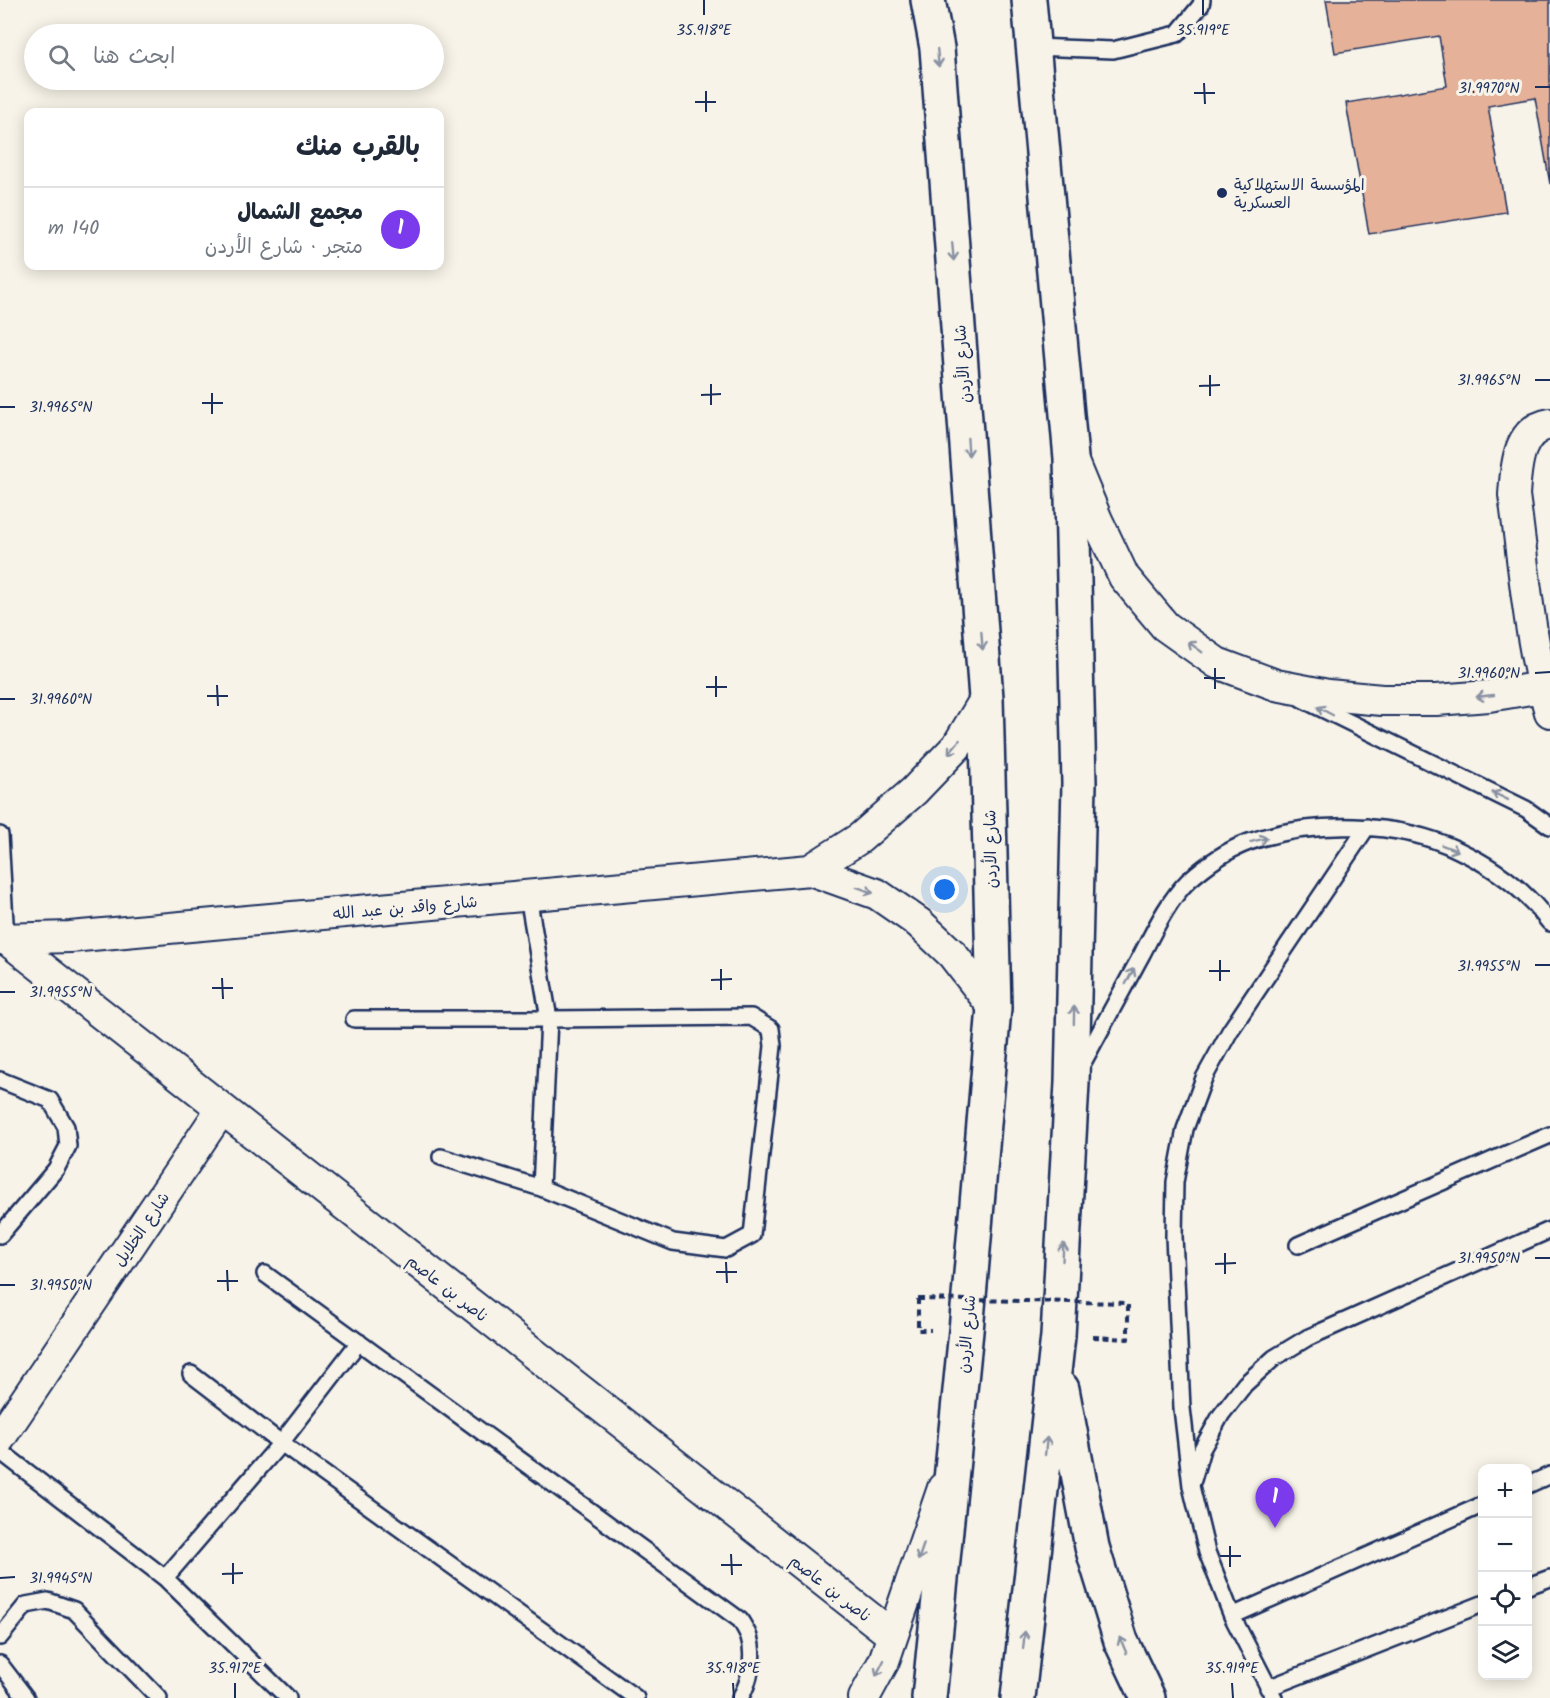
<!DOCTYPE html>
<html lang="ar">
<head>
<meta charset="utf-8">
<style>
  body { margin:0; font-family:Kalam,"Playpen Sans Arabic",sans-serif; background:#f6f6f7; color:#1f2937; direction:rtl }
  .controls { position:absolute; right:18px; bottom:18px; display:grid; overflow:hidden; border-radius:12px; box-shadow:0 3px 15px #0003 }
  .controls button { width:54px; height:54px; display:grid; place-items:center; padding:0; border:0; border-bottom:2px solid #e0e1e3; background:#fff; color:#1f2937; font:30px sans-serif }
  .you { position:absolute; left:945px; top:890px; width:21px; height:21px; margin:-15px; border:4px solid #fff; border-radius:50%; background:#1a73e8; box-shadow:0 0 0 9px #1a73e833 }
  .badge { display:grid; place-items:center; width:39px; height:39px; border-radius:50%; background:#7c3aed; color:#fff; font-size:20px; font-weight:700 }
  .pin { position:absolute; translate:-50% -50px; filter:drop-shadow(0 2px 3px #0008) }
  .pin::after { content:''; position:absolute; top:32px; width:21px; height:18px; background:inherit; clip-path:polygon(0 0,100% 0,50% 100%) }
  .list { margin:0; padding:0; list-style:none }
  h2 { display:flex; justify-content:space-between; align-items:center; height:78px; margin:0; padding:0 24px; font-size:26px }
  h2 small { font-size:20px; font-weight:400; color:#747a83 }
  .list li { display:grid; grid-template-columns:39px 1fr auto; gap:18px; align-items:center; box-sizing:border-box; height:84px; padding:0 24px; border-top:2px solid #e0e1e3 }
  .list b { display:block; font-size:22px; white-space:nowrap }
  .list p { margin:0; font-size:20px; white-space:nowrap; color:#747a83 }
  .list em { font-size:20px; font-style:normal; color:#747a83 }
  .icon { flex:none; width:33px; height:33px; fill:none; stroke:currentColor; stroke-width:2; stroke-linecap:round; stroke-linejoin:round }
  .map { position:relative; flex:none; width:1550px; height:1698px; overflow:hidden; direction:ltr }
  .search { position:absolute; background:#fff; box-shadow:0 3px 15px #0003; left:24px; top:24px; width:420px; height:66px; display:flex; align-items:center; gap:15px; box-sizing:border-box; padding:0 21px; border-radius:33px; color:#747a83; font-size:22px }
  .panel { position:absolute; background:#fff; box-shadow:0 3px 15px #0003; left:24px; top:108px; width:420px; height:162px; border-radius:12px; direction:rtl }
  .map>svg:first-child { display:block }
</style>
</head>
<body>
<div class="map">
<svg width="1550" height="1698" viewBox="0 0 1550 1698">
  <rect width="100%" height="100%" fill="#f7f3e8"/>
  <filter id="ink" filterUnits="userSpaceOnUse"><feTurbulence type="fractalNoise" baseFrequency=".0167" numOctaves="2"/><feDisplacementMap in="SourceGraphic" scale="12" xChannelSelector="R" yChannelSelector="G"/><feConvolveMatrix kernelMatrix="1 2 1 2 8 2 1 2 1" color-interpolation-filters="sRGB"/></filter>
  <g filter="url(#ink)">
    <path fill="#e5b198" stroke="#1b2f5e" stroke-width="1.5" d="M1326 0H1550V184L1535 98 1488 106 1506 212 1369 234 1346 103 1447 86 1439 36 1335 53Z"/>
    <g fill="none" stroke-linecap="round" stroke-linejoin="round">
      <g stroke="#1b2f5e" stroke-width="20">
        <path id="lane" d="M1033 47 1113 50 1177 34 1201 5 1202 0
          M1302 699 1526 809 1550 826
          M0 835 6 939
          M528 896 549 1019 541 1188
          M354 1019H549L751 1017 771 1029 773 1046 752 1235 726 1249 673 1242 541 1188 441 1157
          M1079 1070C1100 1031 1121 992 1142 954 1155 929 1168 901 1188 881 1206 865 1227 850 1249 842 1311 820 1399 821 1458 850 1483 862 1510 879 1529 899 1537 906 1543 915 1550 923
          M0 1080 50 1100 66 1127 68 1146 56 1169 0 1235
          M1298 1245 1550 1135
          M265 1274 740 1620C743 1625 747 1631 749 1637 755 1656 750 1682 740 1698
          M191 1374 281 1443 636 1698
          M0 1451 165 1578 288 1698
          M1193 1480 1202 1449 1221 1415 1245 1384 1274 1358 1307 1338 1550 1230
          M1528 1485 1550 1475
          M165 1578 281 1443 359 1342
          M1528 1586 1550 1578
          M1232 1616 1482 1505
          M0 1637 26 1605 48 1601 74 1610 159 1698
          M0 1664 26 1698
          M1268 1688 1482 1604
          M1274 1698 1232 1616 1207 1552 1191 1486 1182 1408 1174 1236 1175 1182 1185 1129 1204 1078 1230 1031 1367 827"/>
      </g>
      <g stroke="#1b2f5e" stroke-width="34">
        <path id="street" d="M1550 424C1517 429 1516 468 1514 495 1524 567 1529 642 1550 712
          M1073 462 1097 520 1124 577 1165 626 1217 663 1276 685 1328 695 1382 700H1436L1489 696 1542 687
          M810 870 860 838 914 791 957 746 986 698
          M0 939 70 937 810 870 877 894 919 923 952 954 994 1008
          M6 939 892 1635
          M0 1438 221 1110
          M864 1698 884 1661 943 1488"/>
      </g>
      <g stroke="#1b2f5e" stroke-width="38">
        <path id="highway" d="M928 0 937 48 986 698 994 1008 966 1331 929 1698
          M1062 1389 1092 1547 1121 1641 1148 1698
          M1018 1698 1058 1336 1072 1083 1079 783 1071 458 1029 0"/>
      </g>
      <path stroke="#1b2f5e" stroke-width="4" stroke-dasharray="6 4.5" stroke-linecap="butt" d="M918 1299V1330H931
        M1093 1337 1128 1339V1303"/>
      <use href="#lane" stroke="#f7f3e8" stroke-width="15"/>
      <use href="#street" stroke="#f7f3e8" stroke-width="30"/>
      <use href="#highway" stroke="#f7f3e8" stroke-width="33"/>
      <path stroke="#1b2f5e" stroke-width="4" stroke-dasharray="6 4.5" stroke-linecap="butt" d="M918 1299 1128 1303"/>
    </g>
    <defs><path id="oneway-shaft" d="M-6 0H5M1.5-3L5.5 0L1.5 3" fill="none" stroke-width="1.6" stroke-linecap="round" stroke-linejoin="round" transform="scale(1.5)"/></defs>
    <g stroke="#8991a3">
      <use href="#oneway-shaft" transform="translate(938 58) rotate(85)"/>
      <use href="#oneway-shaft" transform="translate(953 252) rotate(85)"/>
      <use href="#oneway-shaft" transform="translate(968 447) rotate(86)"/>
      <use href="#oneway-shaft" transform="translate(982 641) rotate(86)"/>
      <use href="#oneway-shaft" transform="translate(1195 647) rotate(-144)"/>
      <use href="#oneway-shaft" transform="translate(1485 696) rotate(174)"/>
      <use href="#oneway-shaft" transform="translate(1325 711) rotate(-152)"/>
      <use href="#oneway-shaft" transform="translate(954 747) rotate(129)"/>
      <use href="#oneway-shaft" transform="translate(1500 796) rotate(-154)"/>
      <use href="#oneway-shaft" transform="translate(1259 840) rotate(-14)"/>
      <use href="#oneway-shaft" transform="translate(1450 848) rotate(21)"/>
      <use href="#oneway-shaft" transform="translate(865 890) rotate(20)"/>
      <use href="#oneway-shaft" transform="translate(1130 976) rotate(-62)"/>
      <use href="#oneway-shaft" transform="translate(1074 1015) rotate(-89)"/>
      <use href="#oneway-shaft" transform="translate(1063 1252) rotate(-87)"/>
      <use href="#oneway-shaft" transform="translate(1046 1446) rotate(-84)"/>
      <use href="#oneway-shaft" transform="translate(921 1552) rotate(109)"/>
      <use href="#oneway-shaft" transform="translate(1024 1640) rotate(-84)"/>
      <use href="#oneway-shaft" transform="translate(1123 1645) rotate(-113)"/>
      <use href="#oneway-shaft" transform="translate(880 1668) rotate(117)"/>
    </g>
  </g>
  <path fill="none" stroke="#1b2f5e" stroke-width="2" d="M704 0V15M1203 0V15M1204 83 1205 104M1535 87H1550M706 91V112M1194 93H1215M695 102H716M1210 375V396M1535 380H1550M711 384V405M1199 386 1220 385M212 393V414M701 395 721 394M202 403H223M0 407H15M1215 668V689M1535 673 1550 672M716 676V697M1204 678H1225M217 685 218 706M706 687H727M207 696H228M0 699H15M1220 960V981M1535 965H1550M721 969V990M1209 971H1230M222 978 223 999M711 980 732 979M212 988H233M0 992H15M1225 1253V1274M1535 1258H1550M726 1262 727 1283M1215 1264 1236 1263M227 1270 228 1291M716 1272H737M217 1281H238M0 1285H15M1230 1546V1567M731 1554 732 1575M1220 1556H1241M233 1563V1584M721 1565H742M222 1574 243 1573M0 1578 15 1577M235 1683V1698M733 1683 734 1698M1232 1683 1233 1698"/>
  <circle fill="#1b2f5e" stroke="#f7f3e8" stroke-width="2" cx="1222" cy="193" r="6"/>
  <g text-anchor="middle" stroke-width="6" stroke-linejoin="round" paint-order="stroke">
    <g font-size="16" fill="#1b2f5e" stroke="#f7f3e8" text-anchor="start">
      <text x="1234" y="190">المؤسسة الاستهلاكية<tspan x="1234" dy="18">العسكرية</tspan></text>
    </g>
    <g font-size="16" fill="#1b2f5e" stroke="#f7f3e8">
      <text transform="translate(962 364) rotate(-94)" y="6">شارع الأردن</text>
      <text transform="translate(990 849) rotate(-91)" y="6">شارع الأردن</text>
      <text transform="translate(405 907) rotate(-5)" y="6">شارع واقد بن عبد الله</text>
      <text transform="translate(141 1229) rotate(-56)" y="6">شارع الخلايل</text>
      <text transform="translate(448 1288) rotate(38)" y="6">ناصر بن عاصم</text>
      <text transform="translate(966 1334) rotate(-85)" y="6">شارع الأردن</text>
      <text transform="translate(831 1588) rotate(38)" y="6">ناصر بن عاصم</text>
    </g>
  </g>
  <g font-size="15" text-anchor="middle" fill="#1b2f5e" stroke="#f7f3e8" stroke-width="6" stroke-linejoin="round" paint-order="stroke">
    <text x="704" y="35">35.918°E</text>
    <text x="1203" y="35">35.919°E</text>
    <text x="1489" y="93">31.9970°N</text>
    <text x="1489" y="385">31.9965°N</text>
    <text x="61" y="412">31.9965°N</text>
    <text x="1489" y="678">31.9960°N</text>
    <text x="61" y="704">31.9960°N</text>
    <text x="1489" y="971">31.9955°N</text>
    <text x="61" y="997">31.9955°N</text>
    <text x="1489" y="1263">31.9950°N</text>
    <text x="61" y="1290">31.9950°N</text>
    <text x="61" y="1583">31.9945°N</text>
    <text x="235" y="1673">35.917°E</text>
    <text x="733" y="1673">35.918°E</text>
    <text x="1232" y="1673">35.919°E</text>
  </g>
</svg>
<div class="controls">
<button>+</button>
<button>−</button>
<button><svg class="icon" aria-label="locate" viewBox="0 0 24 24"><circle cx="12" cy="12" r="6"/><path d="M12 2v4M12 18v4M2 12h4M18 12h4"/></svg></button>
<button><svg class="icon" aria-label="layers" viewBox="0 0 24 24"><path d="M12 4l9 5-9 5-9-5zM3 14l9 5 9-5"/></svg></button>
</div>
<div class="you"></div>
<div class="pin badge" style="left:1275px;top:1528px">1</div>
<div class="search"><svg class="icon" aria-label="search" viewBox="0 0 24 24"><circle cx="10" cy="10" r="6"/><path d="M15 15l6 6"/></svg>ابحث هنا</div>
<section class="panel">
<h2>بالقرب منك<small></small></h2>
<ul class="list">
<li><span class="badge">1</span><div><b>مجمع الشمال</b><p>متجر · شارع الأردن</p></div><em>140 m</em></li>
</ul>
</section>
</div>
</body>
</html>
